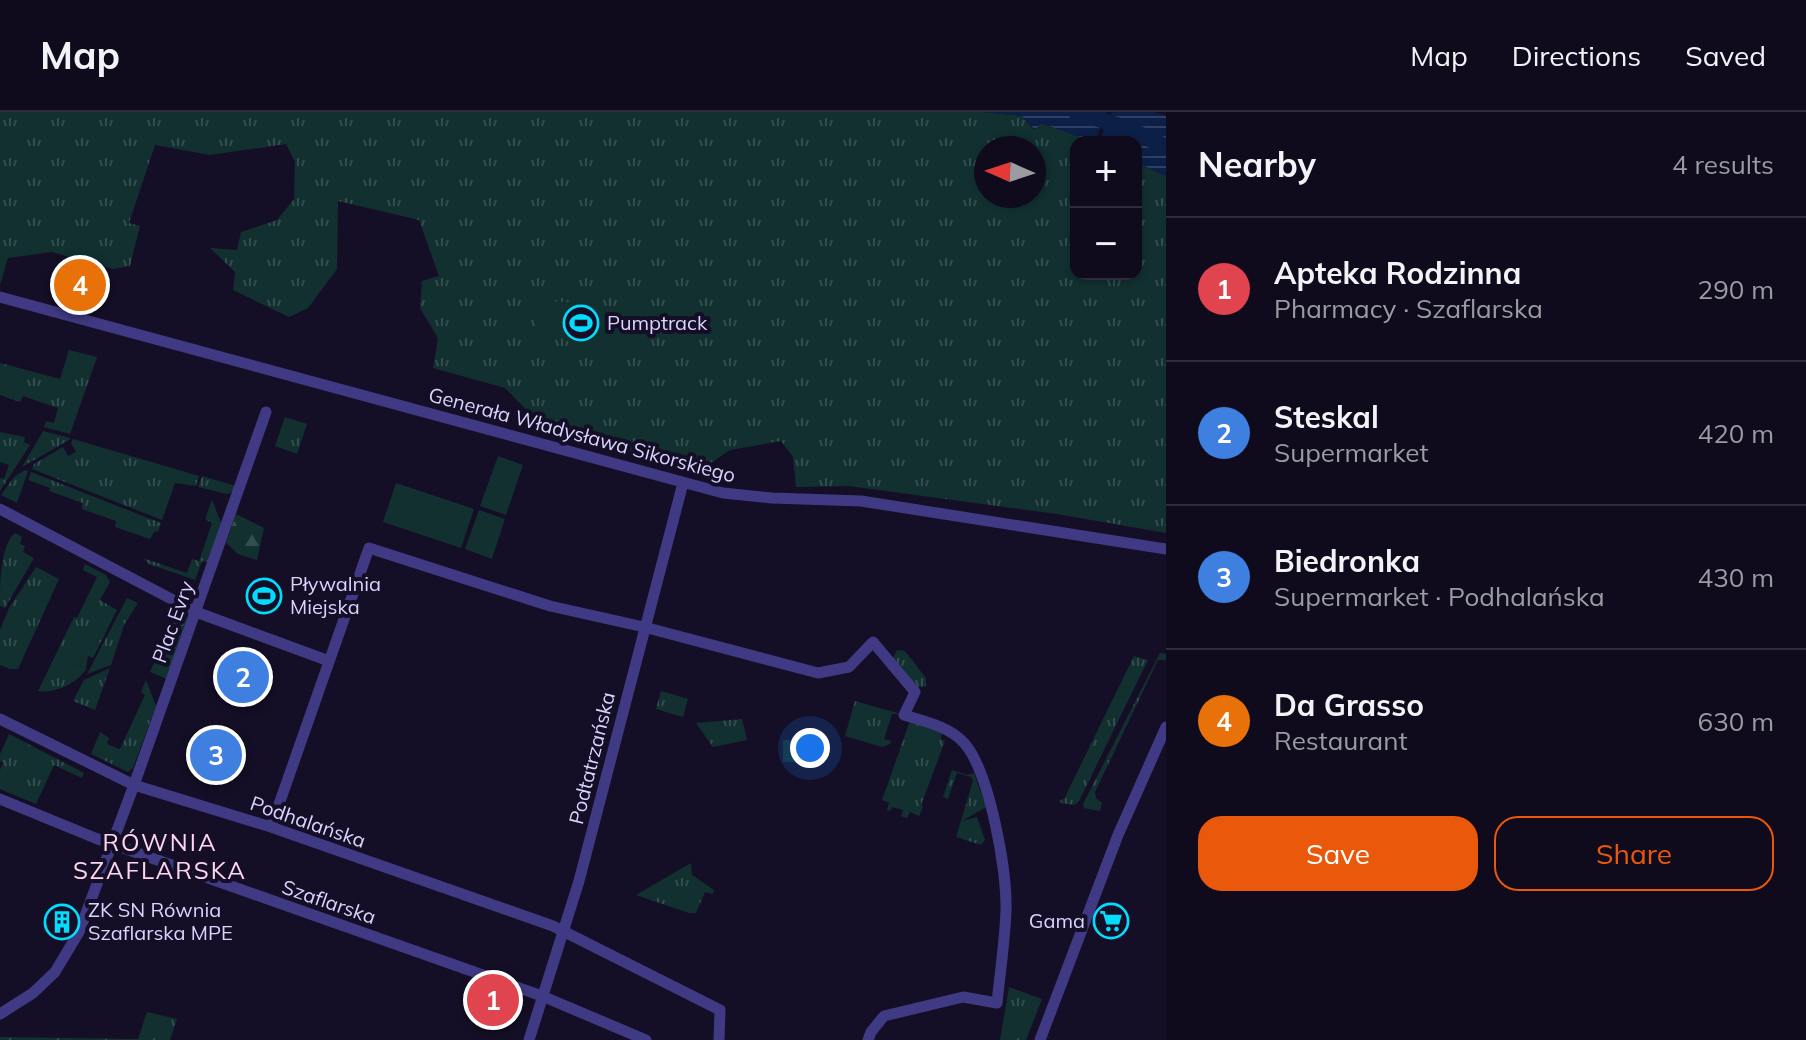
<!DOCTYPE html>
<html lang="en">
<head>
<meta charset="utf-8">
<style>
  body { margin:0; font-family:Mulish,sans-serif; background:#181425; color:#f1f3f6 }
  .controls { position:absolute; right:24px; top:24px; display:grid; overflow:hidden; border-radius:16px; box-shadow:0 2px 6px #0004 }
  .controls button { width:72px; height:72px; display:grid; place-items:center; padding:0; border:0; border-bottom:2px solid #2f2b3b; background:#0f0b1c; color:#f1f3f6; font:40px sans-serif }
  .compass { position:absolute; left:974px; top:24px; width:72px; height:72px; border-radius:50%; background:#0f0b1c; box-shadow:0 2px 6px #0004; rotate:273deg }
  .you { position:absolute; left:810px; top:636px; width:28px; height:28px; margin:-20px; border:6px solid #fff; border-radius:50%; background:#1a73e8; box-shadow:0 0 0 12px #1a73e833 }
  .badge { display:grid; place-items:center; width:52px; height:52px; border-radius:50%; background:#ea580c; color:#fff; font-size:26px; font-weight:700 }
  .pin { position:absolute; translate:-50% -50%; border:4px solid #fff; box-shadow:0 2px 8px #0006 }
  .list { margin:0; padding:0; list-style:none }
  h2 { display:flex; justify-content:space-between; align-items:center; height:104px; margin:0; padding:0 32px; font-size:34px }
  h2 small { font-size:26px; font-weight:400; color:#9b9ba3 }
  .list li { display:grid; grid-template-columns:52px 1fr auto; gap:24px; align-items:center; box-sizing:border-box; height:144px; padding:0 32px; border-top:2px solid #2f2b3b }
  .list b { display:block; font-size:30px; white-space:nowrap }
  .list p { margin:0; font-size:26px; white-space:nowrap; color:#9b9ba3 }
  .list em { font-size:26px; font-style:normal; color:#9b9ba3 }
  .actions { display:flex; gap:16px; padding:24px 32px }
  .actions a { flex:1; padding:18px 0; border:2px solid #ea580c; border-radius:24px; text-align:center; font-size:28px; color:#ea580c }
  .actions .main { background:#ea580c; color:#fff }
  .map { position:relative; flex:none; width:1166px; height:928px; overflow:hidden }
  header { display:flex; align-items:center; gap:48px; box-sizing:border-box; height:112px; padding:0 40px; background:#0f0b1c; border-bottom:2px solid #2f2b3b }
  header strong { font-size:38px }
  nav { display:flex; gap:44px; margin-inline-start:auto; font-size:28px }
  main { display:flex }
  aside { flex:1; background:#0f0b1c }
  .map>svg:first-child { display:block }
</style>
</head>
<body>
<header>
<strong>Map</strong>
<nav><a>Map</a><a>Directions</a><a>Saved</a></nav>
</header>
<main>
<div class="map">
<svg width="1166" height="928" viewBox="0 0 1166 928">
  <defs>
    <pattern id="grass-tufts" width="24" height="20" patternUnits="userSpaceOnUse" patternTransform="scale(2)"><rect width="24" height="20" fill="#123030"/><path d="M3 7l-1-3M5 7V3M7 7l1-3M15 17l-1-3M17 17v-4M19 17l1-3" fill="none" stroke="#344d4f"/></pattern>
    <pattern id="forest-firs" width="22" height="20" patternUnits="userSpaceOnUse" patternTransform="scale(2)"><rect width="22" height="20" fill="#123030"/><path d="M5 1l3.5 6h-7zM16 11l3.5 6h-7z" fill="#344d4f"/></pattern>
    <pattern id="water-rules" width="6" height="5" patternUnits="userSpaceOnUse" patternTransform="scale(2)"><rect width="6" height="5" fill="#0c2047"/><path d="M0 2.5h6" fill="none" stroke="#2f4063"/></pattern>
  </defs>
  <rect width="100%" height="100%" fill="#140f26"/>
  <path fill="url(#grass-tufts)" fill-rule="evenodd" d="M0 0H982L1022 4 1034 18 1041 11 1094 30H1076V162H1136V50L1166 64V421L1057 402 849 374 796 375 793 345 781 329 730 338 699 359 549 321 505 276 433 256 438 226 420 196 422 169 439 164 419 108 338 89 337 157 308 196 289 205 233 178 235 160 210 136 237 138 241 120 277 108 294 87 295 50 286 32 210 43 155 33 129 111 140 114 130 154 113 157 52 140 8 146 0 173ZM986 36H1034V84H986Z
    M69 238 97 245 70 322 44 315 46 309 54 311 58 296 23 284 20 290 0 283V251L60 267Z
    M285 305 307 312 297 342 275 334Z
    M43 319 70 326 69 328 22 355Z
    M0 320 25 325 24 330 30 333 0 379V366L4 367 9 353 0 350Z
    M73 327 199 364 196 374 175 371 162 408 32 357 34 352 63 335 68 344 76 340 71 331Z
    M25 358 28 359 17 391 1 383 14 365Z
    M31 360 161 411 158 420 155 419 150 427 115 415 116 409 82 397 83 391 49 379 50 376 28 368Z
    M202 364 236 374 233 380 227 382 198 375Z
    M212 388 222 413 209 450 202 449 195 468 149 452 143 446 187 461 192 447 199 449 212 411 205 407Z
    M15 421 22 425 20 432 25 434 23 440 34 446 5 496 0 494C0 473 0 433 15 421Z
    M85 452 106 463 110 470 100 488 117 498 93 546 88 544V537L73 552 86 557C78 571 54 582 38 579L74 505 77 506 97 465 83 458Z
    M36 455 59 467 18 557H10L0 553V518L9 496Z
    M127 486 138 491 124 513 111 553 87 562Z
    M180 500 186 503 188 511 167 567 150 560 173 509 176 510Z
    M897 538 905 539 926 566V574L917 576 892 548Z
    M1160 541 1166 542V548H1158L1095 680 1096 686 1102 691 1100 699 1084 696 1083 692Z
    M1134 544 1148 548 1079 689 1075 693 1061 691 1060 688 1064 687Z
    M110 556 95 598 73 589 84 568Z
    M146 568 156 594 133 656 128 660 91 642 100 620 109 626 107 632 120 637 145 583 141 580Z
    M661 579 688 587 683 605 656 597Z
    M855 589 901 602H892L884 627 891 629 890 632 882 635 845 624Z
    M742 607 747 628 713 635 696 611Z
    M910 609 942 620 941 627 945 629 921 693 923 695 919 704 910 700 907 706 901 704 903 698 892 695 890 699 887 698 889 691 882 688Z
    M9 622 84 661 82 666 54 653 36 692 0 677V658L3 651 0 649V642Z
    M952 658 967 663 974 661 986 695 962 709 977 705 985 728 981 733 956 725 973 669 971 665 957 661 948 687 943 685Z
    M691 751 692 763 714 778 713 782 705 780 696 801H689L636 783Z
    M1009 875 1042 887 1026 928H1000Z
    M147 900 177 907 170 928H0V925L138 927Z"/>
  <path fill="url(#forest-firs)" d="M236 402 264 416 257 448 238 442 226 431Z"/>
  <path fill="#123030" d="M542 188 620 195 637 229 631 236 580 235 537 215 533 206 535 197Z
    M498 344 523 353 506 403 480 394Z
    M396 371 474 397 461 436 383 410Z
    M479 398 505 407 492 447 465 437Z
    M76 532 89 537 86 557 73 552Z
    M783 628 822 629 821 651 783 650Z"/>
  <path fill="url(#water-rules)" d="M982 0H1107L1094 30 1041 11 1035 18 1022 4Z
    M1112 0H1154L1166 4V64L1136 50V30H1099Z"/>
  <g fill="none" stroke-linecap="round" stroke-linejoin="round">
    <path stroke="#0c2047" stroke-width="16" d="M1076 0 1129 17 1166 35"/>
    <path stroke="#403a84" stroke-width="11" d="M0 185 723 381 772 386 861 389 1166 437
      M0 397 196 500 329 549
      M0 607 134 673 271 715 553 814 720 898 719 928
      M0 687 95 726 542 884 646 928
      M271 715 369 436 550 494 644 515 818 561 849 555 873 530 915 580 904 603C924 609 951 615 965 632 990 662 1007 759 1006 798 1005 829 1000 861 997 891L963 885 884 904 871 920 868 928
      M0 902 33 881 55 860 79 820 134 673 266 300
      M529 928 579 769 683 371
      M1040 928 1118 723 1166 615"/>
  </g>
  <defs>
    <g id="stadium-ring" transform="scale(1.8)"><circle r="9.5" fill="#140f26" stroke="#02dcfd" stroke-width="1.5"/><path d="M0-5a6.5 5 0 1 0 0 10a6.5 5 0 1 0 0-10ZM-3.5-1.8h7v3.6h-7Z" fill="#02dcfd"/></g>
    <g id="supermarket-ring" transform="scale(1.8)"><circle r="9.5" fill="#140f26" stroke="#02dcfd" stroke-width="1.5"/><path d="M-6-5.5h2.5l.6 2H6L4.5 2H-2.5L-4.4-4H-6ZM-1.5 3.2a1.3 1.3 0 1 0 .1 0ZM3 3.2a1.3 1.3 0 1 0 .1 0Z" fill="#02dcfd"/></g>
    <g id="building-ring" transform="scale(1.8)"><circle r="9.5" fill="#140f26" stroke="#02dcfd" stroke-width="1.5"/><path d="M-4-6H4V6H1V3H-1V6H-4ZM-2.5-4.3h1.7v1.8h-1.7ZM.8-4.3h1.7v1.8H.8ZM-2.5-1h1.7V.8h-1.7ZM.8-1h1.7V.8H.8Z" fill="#02dcfd"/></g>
  </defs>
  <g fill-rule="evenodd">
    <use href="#stadium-ring" x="581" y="211"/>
    <use href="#stadium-ring" x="264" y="484"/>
    <use href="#supermarket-ring" x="1111" y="809"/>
    <use href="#building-ring" x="62" y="810"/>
  </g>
  <g text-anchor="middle" stroke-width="8" stroke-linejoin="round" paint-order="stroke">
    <g font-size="20" fill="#dad4ff" stroke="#140f26" text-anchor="start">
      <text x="607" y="218">Pumptrack</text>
      <text x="290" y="479">Pływalnia<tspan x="290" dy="23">Miejska</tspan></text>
      <text x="88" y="805">ZK SN Równia<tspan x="88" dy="23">Szaflarska MPE</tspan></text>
      <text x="1085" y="816" text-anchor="end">Gama</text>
    </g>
    <g font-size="20" fill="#dad4ff" stroke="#140f26">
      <text transform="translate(582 323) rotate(15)" y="7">Generała Władysława Sikorskiego</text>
      <text transform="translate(173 510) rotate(-70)" y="7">Plac Evry</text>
      <text transform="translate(592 646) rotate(-76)" y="7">Podtatrzańska</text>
      <text transform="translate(308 710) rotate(19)" y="7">Podhalańska</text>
      <text transform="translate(329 790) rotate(19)" y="7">Szaflarska</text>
    </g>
    <g font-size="24" letter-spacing="2" fill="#ffd6ef" stroke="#140f26">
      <text x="160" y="739">RÓWNIA<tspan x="160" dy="28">SZAFLARSKA</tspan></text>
    </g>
  </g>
</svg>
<div class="controls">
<button>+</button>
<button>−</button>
</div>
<svg class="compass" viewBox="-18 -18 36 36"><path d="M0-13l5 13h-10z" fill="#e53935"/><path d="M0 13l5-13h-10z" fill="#9b9ba3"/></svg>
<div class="you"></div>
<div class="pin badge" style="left:493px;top:888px;background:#e0444e">1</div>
<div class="pin badge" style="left:243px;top:565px;background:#3f7fe0">2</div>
<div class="pin badge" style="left:216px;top:643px;background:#3f7fe0">3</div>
<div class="pin badge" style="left:80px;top:173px;background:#e8710a">4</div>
</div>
<aside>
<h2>Nearby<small>4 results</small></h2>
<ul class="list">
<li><span class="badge" style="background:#e0444e">1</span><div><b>Apteka Rodzinna</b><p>Pharmacy · Szaflarska</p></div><em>290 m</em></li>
<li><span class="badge" style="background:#3f7fe0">2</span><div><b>Steskal</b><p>Supermarket</p></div><em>420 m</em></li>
<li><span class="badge" style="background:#3f7fe0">3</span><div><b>Biedronka</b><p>Supermarket · Podhalańska</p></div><em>430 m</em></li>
<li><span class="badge" style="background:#e8710a">4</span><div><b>Da Grasso</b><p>Restaurant</p></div><em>630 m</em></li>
</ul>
<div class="actions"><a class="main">Save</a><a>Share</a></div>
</aside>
</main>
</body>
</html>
